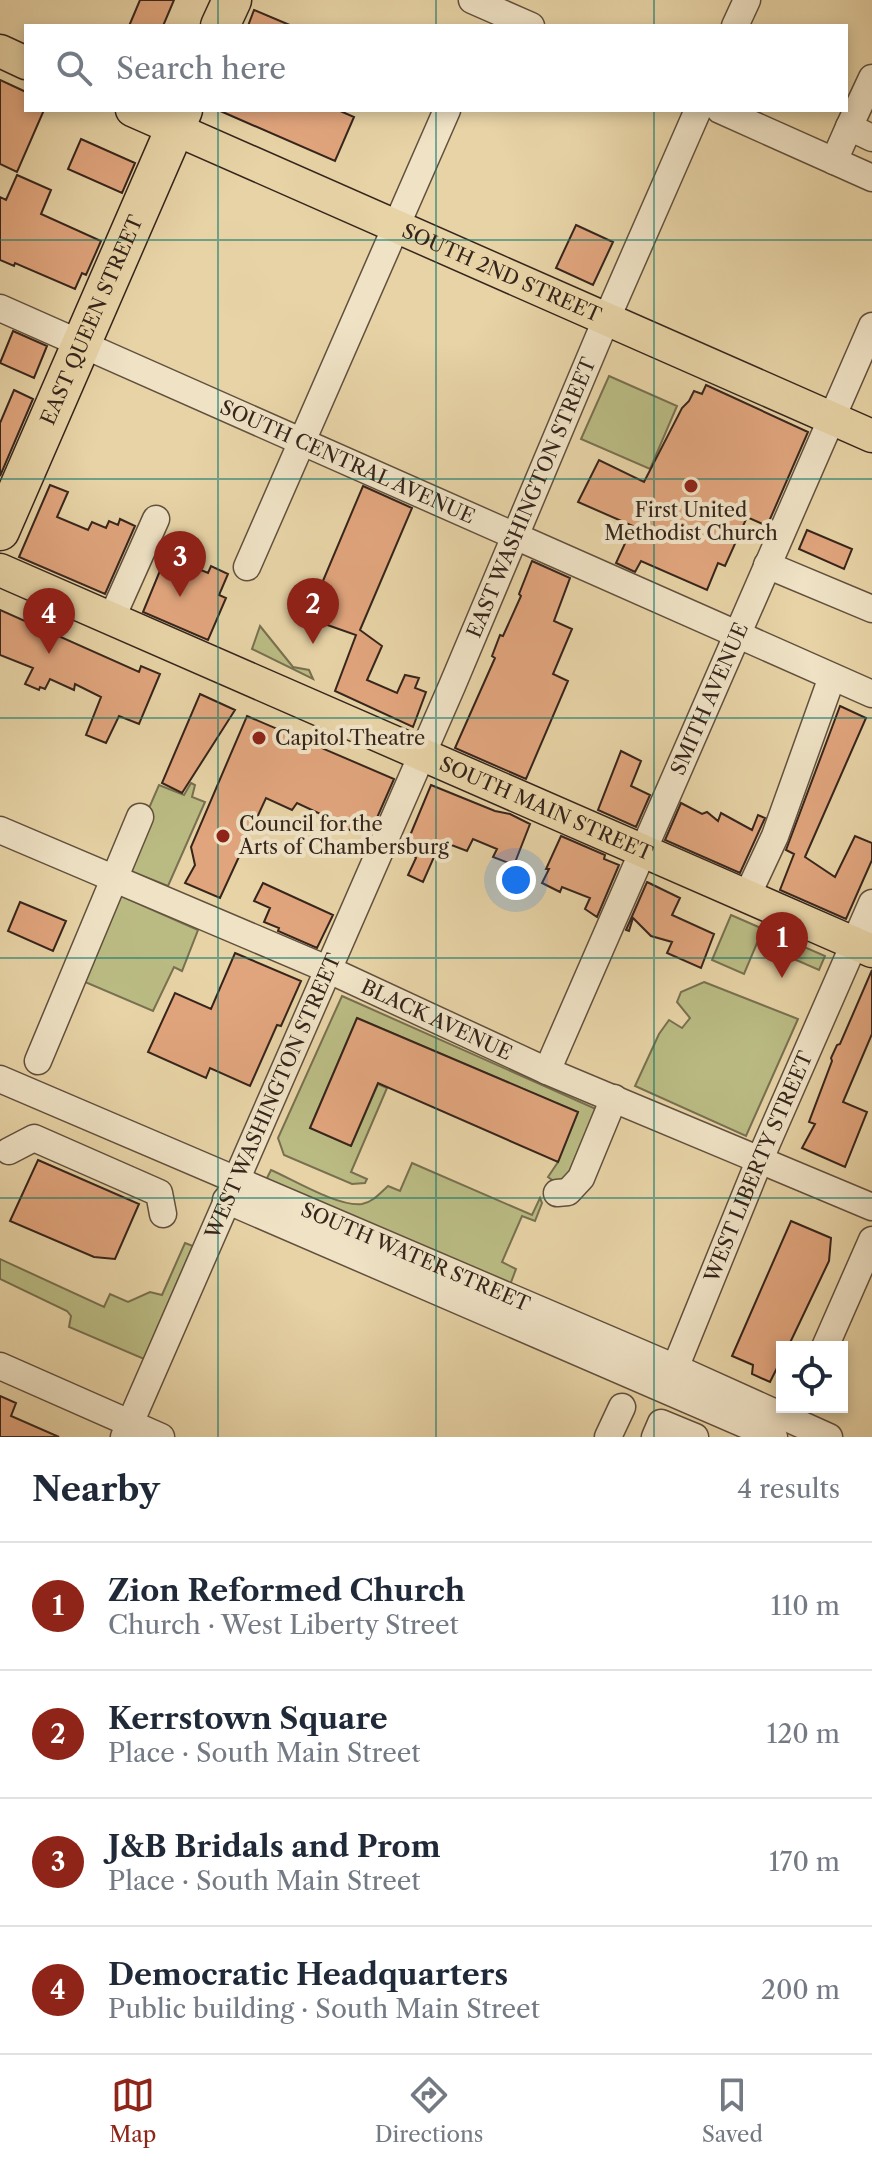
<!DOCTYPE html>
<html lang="en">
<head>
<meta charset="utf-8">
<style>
  body { margin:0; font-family:"Libre Caslon Text",serif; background:#f2f2f3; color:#1f2937 }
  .controls { position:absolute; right:24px; bottom:24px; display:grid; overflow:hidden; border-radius:0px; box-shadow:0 4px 12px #0003 }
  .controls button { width:72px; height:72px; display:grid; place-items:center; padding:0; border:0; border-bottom:2px solid #e0e1e3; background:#fff; color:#1f2937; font:40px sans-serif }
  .you { position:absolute; left:516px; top:880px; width:28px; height:28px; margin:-20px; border:6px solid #fff; border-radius:50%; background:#1a73e8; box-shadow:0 0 0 12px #1a73e833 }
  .badge { display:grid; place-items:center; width:52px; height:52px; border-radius:50%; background:#8f2418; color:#fff; font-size:26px; font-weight:700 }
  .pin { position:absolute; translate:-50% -66px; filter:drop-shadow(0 2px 4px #0008) }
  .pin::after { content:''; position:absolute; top:42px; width:28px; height:24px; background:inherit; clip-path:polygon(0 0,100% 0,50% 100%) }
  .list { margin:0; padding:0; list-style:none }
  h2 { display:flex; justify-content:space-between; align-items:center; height:104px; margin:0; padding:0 32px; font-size:34px }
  h2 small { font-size:26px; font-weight:400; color:#747a83 }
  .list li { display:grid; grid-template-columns:52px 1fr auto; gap:24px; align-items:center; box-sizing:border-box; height:128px; padding:0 32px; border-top:2px solid #e0e1e3 }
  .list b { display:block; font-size:30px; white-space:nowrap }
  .list p { margin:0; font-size:26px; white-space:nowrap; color:#747a83 }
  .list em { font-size:26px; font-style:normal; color:#747a83 }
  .icon { flex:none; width:44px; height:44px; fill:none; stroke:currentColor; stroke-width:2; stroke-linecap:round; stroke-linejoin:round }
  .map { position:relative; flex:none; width:872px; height:1437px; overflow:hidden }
  .search { position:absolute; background:#fff; box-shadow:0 4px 12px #0003; left:24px; right:24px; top:24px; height:88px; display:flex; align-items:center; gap:20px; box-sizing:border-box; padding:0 28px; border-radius:0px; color:#747a83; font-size:30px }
  .sheet { height:616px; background:#fff }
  nav { display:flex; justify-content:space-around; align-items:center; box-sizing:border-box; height:112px; border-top:2px solid #e0e1e3; background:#fff; font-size:22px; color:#747a83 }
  nav a { display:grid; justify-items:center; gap:4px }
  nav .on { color:#8f2418 }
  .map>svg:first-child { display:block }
</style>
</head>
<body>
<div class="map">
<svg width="872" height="1437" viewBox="0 0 872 1437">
  <rect width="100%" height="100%" fill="#e7d3a6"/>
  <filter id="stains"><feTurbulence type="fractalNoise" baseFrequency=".0025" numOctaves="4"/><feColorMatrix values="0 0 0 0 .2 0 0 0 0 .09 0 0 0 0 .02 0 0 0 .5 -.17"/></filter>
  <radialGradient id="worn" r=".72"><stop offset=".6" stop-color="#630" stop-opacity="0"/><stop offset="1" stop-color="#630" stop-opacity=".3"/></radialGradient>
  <path fill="#babb83" stroke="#787050" stroke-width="2" d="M609 376 677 406 650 469 581 439Z
    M260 626 293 667 309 670 313 679 252 649Z
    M191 783 195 785 192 797 205 802 168 886 123 868 159 785 184 795Z
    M121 896 198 930 182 971 174 967 153 1011 85 982Z
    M731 915 825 956 819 970 757 943 744 974 712 960Z
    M704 982 798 1019 746 1136 635 1086 659 1034 669 1020 682 1028 690 1018 677 1002 681 992Z
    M342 996 596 1109 567 1177 555 1182 548 1177 558 1162 578 1112 357 1018 310 1128 351 1146 378 1084 387 1088 351 1172 367 1179 365 1183 352 1184 284 1155 278 1138Z
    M412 1163 532 1215 540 1198 542 1203 535 1221 522 1216 502 1262 516 1269 510 1285 265 1182 271 1170C294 1180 338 1207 362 1204 373 1202 380 1193 388 1186L400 1191Z
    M185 1243 193 1246 144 1359 69 1327 71 1316 67 1311 0 1279V1259L104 1307 110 1294 128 1302 150 1292 162 1295Z"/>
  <path fill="#e1a57d" stroke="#36251c" stroke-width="2" d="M140 0H174L163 26H129Z
    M254 10 292 26H248Z
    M0 80 26 92V110H44L17 172 0 164Z
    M218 110H338L354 117 335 161Z
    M81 139 135 163 122 193 68 169Z
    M17 175 51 190 41 214 101 241 86 275 82 273 75 289 15 263 14 266 0 260V197L6 200Z
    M576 225 613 242 593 285 556 268Z
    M13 331 47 346 34 378 0 363Z
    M706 385 808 432 767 526 747 517 725 566 718 563 707 590 641 561 635 572 616 563 633 526 578 502 599 460 644 482 682 408 689 401 694 391 702 394Z
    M14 390 33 399 0 476V423Z
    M50 485 68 492 57 517 88 530 92 522 106 528 109 521 118 525 120 519 135 526 105 594 19 557Z
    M363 486 412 508 360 630 382 646 367 680 397 693 405 675 419 678 415 688 426 692 413 727 335 691 356 635 319 622 309 614Z
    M807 530 852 549 844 569 799 549Z
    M173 539 186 545 179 561 208 573 211 566 228 574 219 595 226 598 208 640 143 612Z
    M532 561 570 578 554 621 572 629 553 674 568 681 526 779 455 748 495 658 492 656 500 635 503 636 521 596 519 594Z
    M0 610 139 672 141 666 160 674 139 724 119 716 106 743 86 735 101 697 75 684 74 690 50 679 45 689 40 687 39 690 25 684 33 668 0 655Z
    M200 694 235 710 182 793 162 783Z
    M840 706 866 718 805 857 835 877 855 836 872 843V860L846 919 780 890 794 854 786 850Z
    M247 716 394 779 369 836 341 827 342 824 297 803 292 810 266 798 220 898 185 883 195 865 191 847Z
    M621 751 641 761 631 786 650 795 636 827 598 810Z
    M431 785 495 811 510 814 530 824 514 865 493 857 497 849 473 839 467 851 441 841 423 882 408 875 416 858 411 853 409 838Z
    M681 803 702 814 707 812 718 821 721 813 752 830 758 815 765 818 740 873 665 840Z
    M561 836 605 855 604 859 619 865 597 917 585 909 590 898 562 887 560 892 542 883 549 869H546Z
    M647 882 680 898 672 915 714 934 701 968 667 953 672 942 651 936 633 918 629 931 626 930Z
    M263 883 333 915 317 948 278 931 279 928 264 922 270 908 254 901Z
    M20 902 66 921 53 951 8 931Z
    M235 953 301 981 281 1026 277 1025 250 1086 210 1068 206 1078 148 1052 175 993 211 1009Z
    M872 970V1034L843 1102 867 1112 845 1167 802 1148 815 1124 809 1122 832 1061 831 1058 837 1045 840 1044Z
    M357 1018 578 1112 558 1162 378 1083 351 1146 310 1128Z
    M38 1160 139 1204 115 1259 94 1257 10 1221Z
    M791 1221 831 1238 829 1261 788 1347H782V1358L770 1382 752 1374 753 1365 732 1356Z
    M0 1396 16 1403 11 1416 59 1437H0Z"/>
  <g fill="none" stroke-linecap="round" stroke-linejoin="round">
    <g stroke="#62503e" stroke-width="29">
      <g id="minor">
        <path d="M472 0 531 26"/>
        <path d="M735 26 747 0"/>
        <path d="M720 110 872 178"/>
        <path d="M849 127 872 78"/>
        <path d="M834 161 849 127 872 138"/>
        <path id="s1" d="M0 308 872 694"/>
        <path d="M767 565 872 609"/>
        <path d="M247 567 447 110"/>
        <path d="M118 604 156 519"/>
        <path id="s2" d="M0 830 327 969 547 1071 872 1207"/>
        <path d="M747 896 775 836 832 677"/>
        <path d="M38 1061 140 817"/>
        <path id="s3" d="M547 1071 872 326"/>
        <path id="s4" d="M0 1079 676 1368 829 1437"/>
        <path d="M9 1151 34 1138 159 1193 163 1214"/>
        <path d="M557 1193 568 1192 581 1178 614 1098"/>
        <path d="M226 1200 774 1437"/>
        <path d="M825 1347 872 1240"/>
        <path d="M0 1366 161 1437"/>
        <path id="s5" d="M669 1383 760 1159 872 903"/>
        <path id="s6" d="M124 1437 452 686 600 334 698 110"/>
        <path d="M608 1437 622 1407"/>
        <path d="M655 1437 661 1423 695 1437"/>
      </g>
    </g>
    <g stroke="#36251c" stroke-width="35">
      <g id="major">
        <path d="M0 51 26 63"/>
        <path id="s7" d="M132 110 872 436"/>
        <path id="s8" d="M0 570 872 951"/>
      </g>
    </g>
    <g stroke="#36251c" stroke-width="41">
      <g id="highway">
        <path d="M220 26 232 0"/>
        <path id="s9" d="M0 531 183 110"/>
      </g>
    </g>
    <use href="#minor" stroke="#efe2c5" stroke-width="26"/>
    <use href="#major" stroke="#e7d3a6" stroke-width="32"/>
    <use href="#highway" stroke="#e7d3a6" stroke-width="38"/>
  </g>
  <path fill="none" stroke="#0f766e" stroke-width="2" stroke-opacity="0.55" d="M218 0V26M436 0V26M654 0V26M218 110V1437M436 110V1437M654 110V1437M0 240H872M0 479H872M0 718H872M0 958H872M0 1198H872"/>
  <g fill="#8f2418" stroke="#efe2c5" stroke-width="3">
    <circle cx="691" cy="486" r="8"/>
    <circle cx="259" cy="738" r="8"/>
    <circle cx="223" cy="836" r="8"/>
  </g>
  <g text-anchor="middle" stroke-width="8" stroke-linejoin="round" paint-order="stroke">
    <g font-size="20" fill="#36251c" stroke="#efe2c5">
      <text dy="7" stroke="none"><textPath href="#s7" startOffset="404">SOUTH 2ND STREET</textPath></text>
      <text dy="7" stroke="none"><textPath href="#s9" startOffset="230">EAST QUEEN STREET</textPath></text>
      <text dy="7" stroke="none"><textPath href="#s1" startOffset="380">SOUTH CENTRAL AVENUE</textPath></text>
      <text dy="7" stroke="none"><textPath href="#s6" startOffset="1024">EAST WASHINGTON STREET</textPath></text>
      <text dy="7" stroke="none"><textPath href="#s3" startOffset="406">SMITH AVENUE</textPath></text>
      <text dy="7" stroke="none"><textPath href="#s8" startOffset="596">SOUTH MAIN STREET</textPath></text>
      <text dy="7" stroke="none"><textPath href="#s2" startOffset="476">BLACK AVENUE</textPath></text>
      <text dy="7" stroke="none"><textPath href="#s6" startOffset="372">WEST WASHINGTON STREET</textPath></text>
      <text dy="7" stroke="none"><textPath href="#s5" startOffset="234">WEST LIBERTY STREET</textPath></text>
      <text dy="7" stroke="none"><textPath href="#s4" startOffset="452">SOUTH WATER STREET</textPath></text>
    </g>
    <g font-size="20" fill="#36251c" stroke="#efe2c5" text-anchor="start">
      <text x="691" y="517" text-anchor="middle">First United<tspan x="691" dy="23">Methodist Church</tspan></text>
      <text x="275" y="745">Capitol Theatre</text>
      <text x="239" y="831">Council for the<tspan x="239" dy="23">Arts of Chambersburg</tspan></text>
    </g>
  </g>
  <rect width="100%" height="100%" filter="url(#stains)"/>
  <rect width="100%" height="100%" fill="url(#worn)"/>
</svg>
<div class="controls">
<button><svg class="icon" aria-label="locate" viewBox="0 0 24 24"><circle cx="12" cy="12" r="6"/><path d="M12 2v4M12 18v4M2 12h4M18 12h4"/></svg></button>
</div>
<div class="you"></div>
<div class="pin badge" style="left:782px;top:978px">1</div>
<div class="pin badge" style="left:313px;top:644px">2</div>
<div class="pin badge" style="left:180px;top:597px">3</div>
<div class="pin badge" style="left:49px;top:654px">4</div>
<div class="search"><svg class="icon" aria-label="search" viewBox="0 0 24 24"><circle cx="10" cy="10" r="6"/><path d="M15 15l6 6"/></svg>Search here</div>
</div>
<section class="sheet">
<h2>Nearby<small>4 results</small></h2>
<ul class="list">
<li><span class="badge">1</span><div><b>Zion Reformed Church</b><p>Church · West Liberty Street</p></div><em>110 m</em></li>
<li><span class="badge">2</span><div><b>Kerrstown Square</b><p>Place · South Main Street</p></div><em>120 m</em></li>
<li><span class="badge">3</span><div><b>J&amp;B Bridals and Prom</b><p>Place · South Main Street</p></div><em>170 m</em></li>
<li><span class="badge">4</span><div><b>Democratic Headquarters</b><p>Public building · South Main Street</p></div><em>200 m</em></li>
</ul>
</section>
<nav>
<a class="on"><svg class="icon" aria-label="map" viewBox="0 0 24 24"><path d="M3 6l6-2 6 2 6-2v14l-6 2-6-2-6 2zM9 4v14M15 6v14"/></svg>Map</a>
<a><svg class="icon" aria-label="directions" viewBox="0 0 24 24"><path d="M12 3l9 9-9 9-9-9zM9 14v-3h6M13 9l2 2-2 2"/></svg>Directions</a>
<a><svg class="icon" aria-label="saved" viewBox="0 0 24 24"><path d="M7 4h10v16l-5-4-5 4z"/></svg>Saved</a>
</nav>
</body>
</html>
